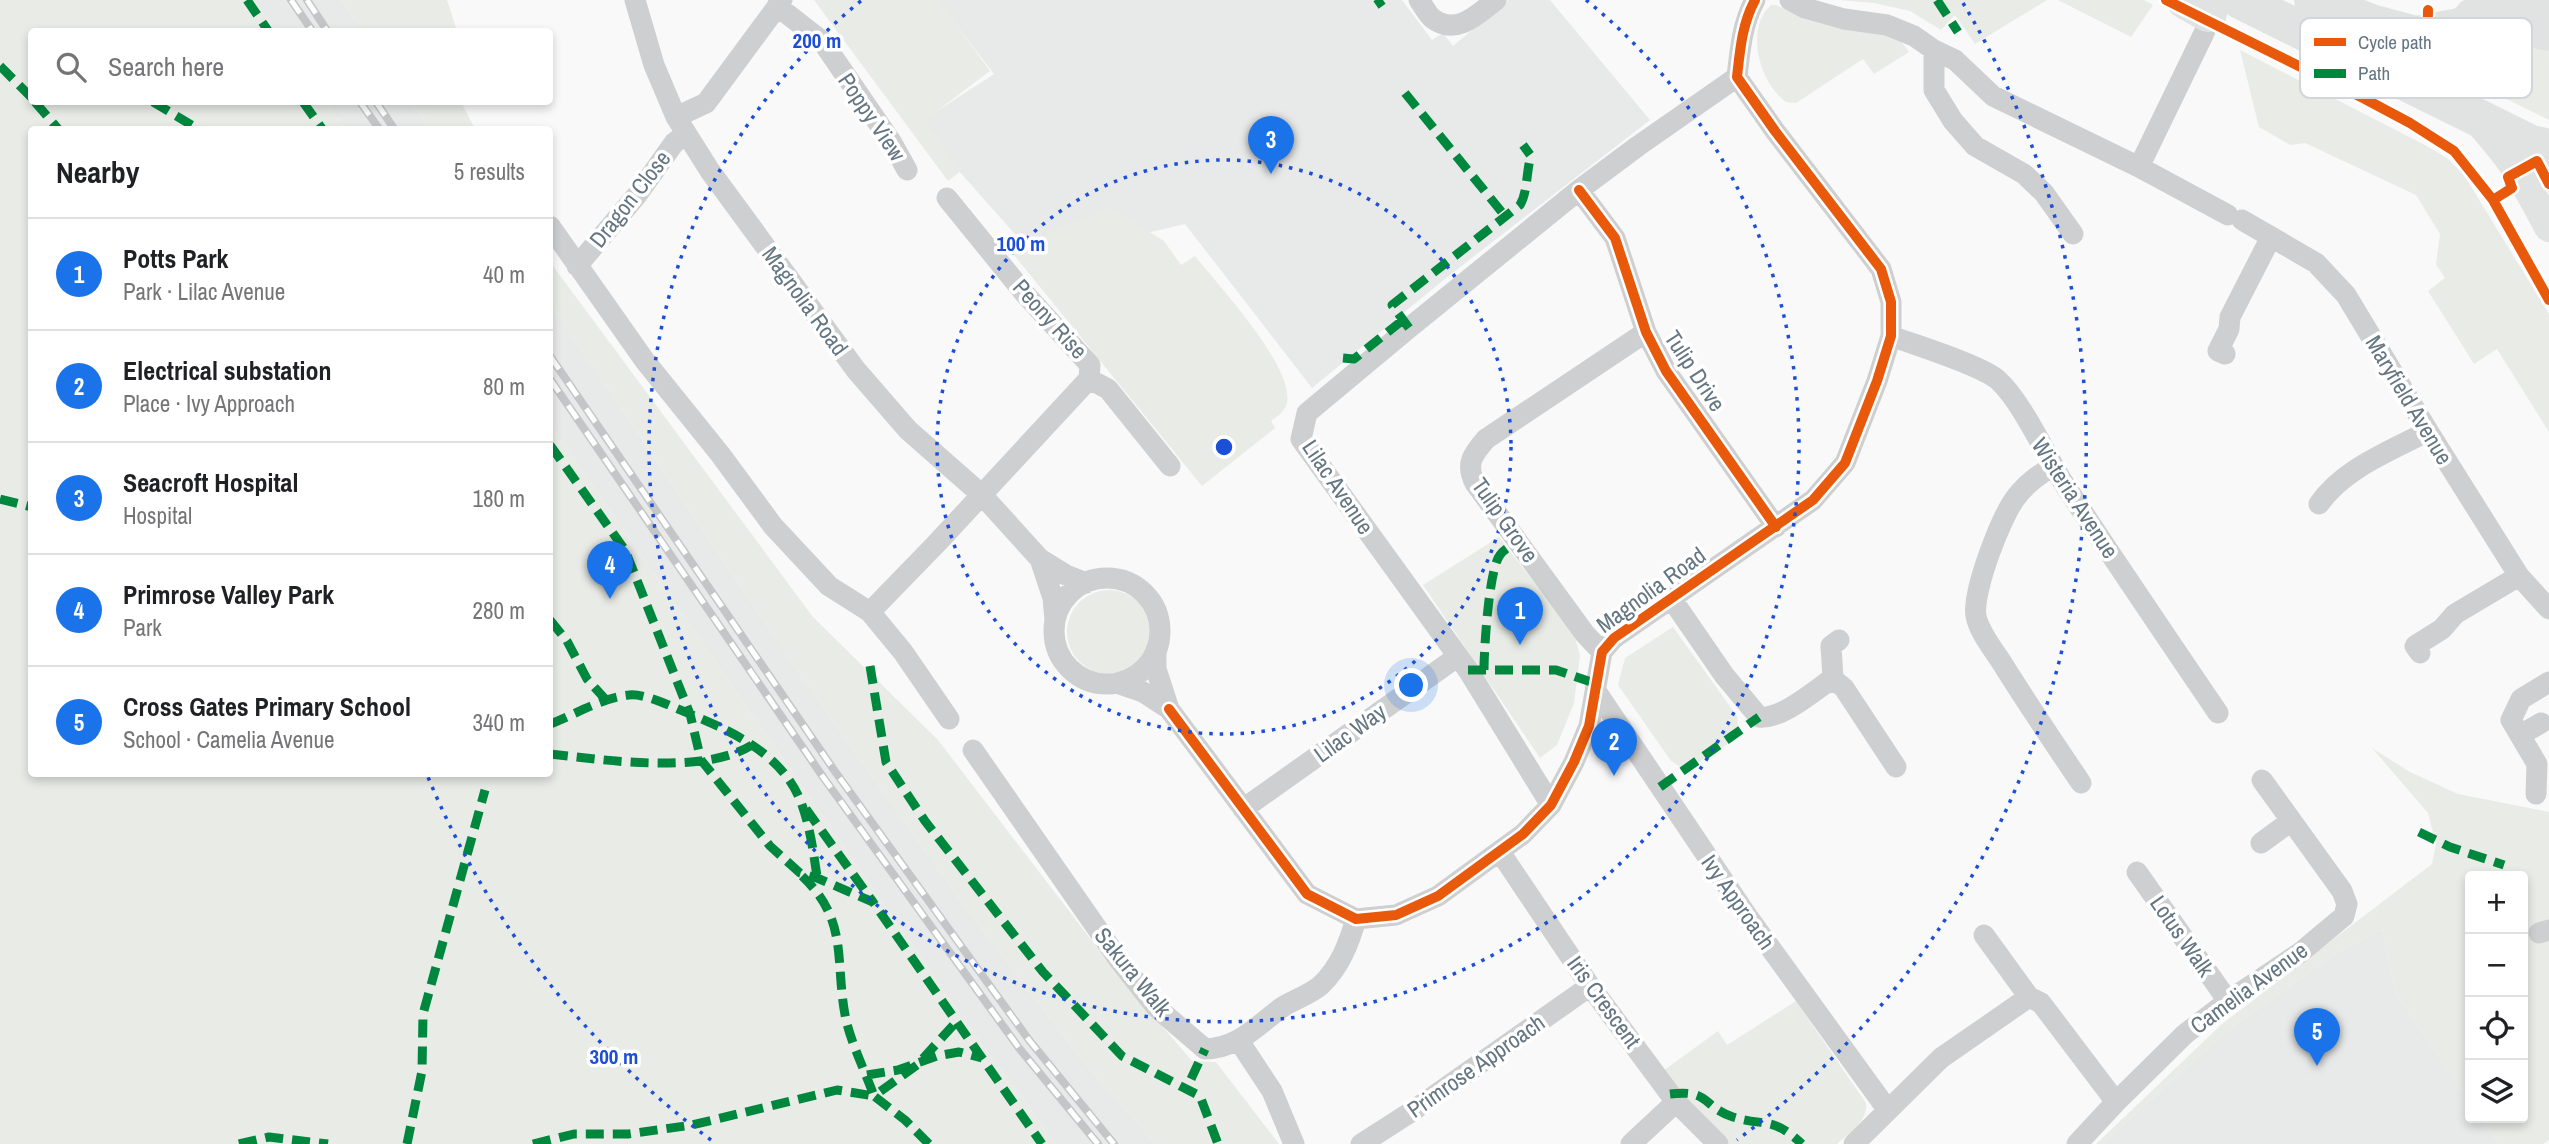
<!DOCTYPE html>
<html lang="en">
<head>
<meta charset="utf-8">
<style>
  body { margin:0; font-family:"Archivo Narrow",sans-serif; background:#f2f2f2; color:#202124 }
  .controls { position:absolute; right:21px; bottom:21px; display:grid; overflow:hidden; border-radius:7px; box-shadow:0 4px 10px #0003 }
  .controls button { width:63px; height:63px; display:grid; place-items:center; padding:0; border:0; border-bottom:2px solid #e0e0e0; background:#fff; color:#202124; font:35px sans-serif }
  .you { position:absolute; left:1412px; top:686px; width:24px; height:24px; margin:-18px; border:5px solid #fff; border-radius:50%; background:#1a73e8; box-shadow:0 0 0 10px #1a73e833 }
  .badge { display:grid; place-items:center; width:46px; height:46px; border-radius:50%; background:#1a73e8; color:#fff; font-size:23px; font-weight:700 }
  .pin { position:absolute; translate:-50% -58px; filter:drop-shadow(0 2px 4px #0008) }
  .pin::after { content:''; position:absolute; top:37px; width:24px; height:21px; background:inherit; clip-path:polygon(0 0,100% 0,50% 100%) }
  .list { margin:0; padding:0; list-style:none }
  h2 { display:flex; justify-content:space-between; align-items:center; height:91px; margin:0; padding:0 28px; font-size:30px }
  h2 small { font-size:23px; font-weight:400; color:#757577 }
  .list li { display:grid; grid-template-columns:46px 1fr auto; gap:21px; align-items:center; box-sizing:border-box; height:112px; padding:0 28px; border-top:2px solid #e0e0e0 }
  .list b { display:block; font-size:26px; white-space:nowrap }
  .list p { margin:0; font-size:23px; white-space:nowrap; color:#757577 }
  .list em { font-size:23px; font-style:normal; color:#757577 }
  .icon { flex:none; width:38px; height:38px; fill:none; stroke:currentColor; stroke-width:2; stroke-linecap:round; stroke-linejoin:round }
  .map { position:relative; flex:none; width:2549px; height:1144px; overflow:hidden }
  .search { position:absolute; background:#fff; box-shadow:0 4px 10px #0003; left:28px; top:28px; width:525px; height:77px; display:flex; align-items:center; gap:18px; box-sizing:border-box; padding:0 24px; border-radius:7px; color:#757577; font-size:26px }
  .panel { position:absolute; background:#fff; box-shadow:0 4px 10px #0003; left:28px; top:126px; width:525px; height:651px; border-radius:7px }
  .map>svg:first-child { display:block }
</style>
</head>
<body>
<div class="map">
<svg width="2549" height="1144" viewBox="0 0 2549 1144">
  <rect width="100%" height="100%" fill="#f9f9f9"/>
  <path fill="#e8e9e9" d="M254 0H341L363 31H276Z
    M937 0H1402L1432 40 1443 33 1453 46 1508 0H1550L1650 120 1446 278 1312 388 1185 224 1037 259 917 124 994 74Z
    M325 102H411L431 129H345Z
    M550 303 803 679 960 900 1081 1059 1156 1144H1056L963 1018 550 424Z
    M2382 929 2396 994 2470 1102V1118H2481L2499 1144H2102L2227 1031 2338 952Z"/>
  <path fill="#e8ebe6" d="M0 0H254L276 31 32 32V102H325L345 129 32 130V774H550V424L963 1018 1056 1144H0Z
    M341 0H447L457 31H363Z
    M814 0H938L990 71 925 120 961 171 948 181Z
    M1839 0H2047L1975 44 1955 15 1941 30 1910 11 1874 3Z
    M2058 0H2144L2153 5 2131 37Z
    M1771 5H1776L1807 19 1897 36 1909 52 1874 74 1863 59 1796 103 1786 102C1760 84 1744 29 1771 5Z
    M2549 42V120L2482 87C2464 69 2485 48 2504 43 2518 40 2535 42 2549 42Z
    M2240 50 2423 144 2447 158 2464 175 2549 314V432L2497 349 2474 364 2428 291 2445 278 2436 264 2440 234 2416 195 2305 143 2290 145 2259 127Z
    M411 102H461L475 129H431Z
    M1110 207 1164 241 1181 265 1195 256C1217 284 1299 371 1286 406 1283 413 1276 417 1271 421L1275 428 1202 486 1010 250Z
    M550 262 813 617 938 740 1115 971 1192 1061 1216 1062 1279 1144H1156L1081 1059 960 900 803 679 550 303Z
    M1499 537 1574 634 1580 656 1574 703 1557 745 1540 758 1423 585Z
    M1067 632a42 42 0 1 1 84 0a42 42 0 1 1-84 0Z
    M1673 627 1737 716 1739 733 1726 745 1686 770 1671 761 1618 685 1625 658Z
    M2372 748 2410 772 2458 794 2549 812V1140L2543 1144H2499L2481 1118H2523V876H2470V1102L2396 994 2382 929 2338 952 2227 1031 2102 1144H2096L2222 1024 2432 864 2436 844 2428 813Z
    M1796 1001 1866 1103C1868 1121 1850 1133 1837 1144H1726L1663 1071 1718 1031 1727 1045Z"/>
  <g fill="none" stroke-linecap="round" stroke-linejoin="round">
    <path stroke="#cecfd0" stroke-width="21" d="M635 0 654 65 676 117 710 171 856 370 908 430 982 495 1040 559
      M1419 0C1423 5 1427 14 1432 18 1456 37 1478 14 1496 0
      M1790 0 1805 8 1844 19 1887 25 1914 36 1934 50 1955 60 1993 96 2139 167 2228 215
      M777 6 822 41 892 143 907 170
      M1934 50V90L1953 121 1975 146 2024 174 2044 193 2073 234
      M676 117 706 103 782 0
      M2139 167 2205 31 2208 13
      M1579 190 1615 238 1646 332 1666 371 1776 527
      M2242 220 2316 263 2346 295 2428 431 2519 576 2549 609
      M550 226 645 361 720 454 773 526 829 586 870 612 903 652 949 719
      M577 266 637 195 674 143 686 134
      M1891 336C1915 345 1981 365 1998 380 2021 401 2044 451 2061 479 2112 557 2165 635 2218 713
      M2225 354 2218 351 2229 329 2230 317 2271 237
      M1089 379 1108 389 1170 466
      M2053 466C2039 475 2027 483 2017 496 2001 516 1972 592 1976 616 1979 632 1993 649 2002 663 2027 703 2054 743 2081 783
      M2319 504C2344 468 2391 451 2428 431
      M1054 631a53 53 0 1 1 106 0a53 53 0 1 1-106 0Z
      M1671 598 1724 675 1759 717C1781 720 1814 691 1833 678L1831 646 1839 640
      M870 612 937 543 1089 379 1090 365 1025 294 947 198
      M1055 620 1053 598 1040 559 1066 575 1086 583
      M1602 652 1585 634 1475 483C1465 464 1473 454 1486 439L1646 332
      M2420 653 2415 646 2442 629 2455 614 2519 576
      M1830 681 1838 683 1844 688 1896 767
      M1117 683 1143 692 1169 709 1156 669V650
      M1596 691 1748 917 1887 1109
      M1169 709 1307 894 1356 919 1396 915 1438 896 1523 834 1551 805 1574 762 1589 726 1602 652 1614 638 1813 500 1845 463 1877 381 1891 336V302L1881 269 1775 131 1737 77C1740 50 1742 24 1755 0
      M2520 735 2541 723
      M973 750 1119 960 1156 1007 1205 1049C1240 1048 1258 1024 1284 1006 1296 999 1311 994 1321 985 1340 967 1349 943 1356 919
      M2536 794 2537 764 2511 720 2521 699 2549 682
      M1551 805 1468 670 1301 439 1307 413 1409 328 1579 190 1638 146 1737 77
      M1243 809 1457 657
      M2261 843 2291 821
      M1500 852 1590 986 1676 1102 1718 1144
      M2137 872 2228 1001
      M2539 933 2549 930
      M1984 935 2029 997
      M1239 1041 1272 1091 1294 1144
      M1361 1144 1411 1112 1590 986
      M1631 1144 1676 1102
      M1854 1144 1941 1058 2029 997 2041 1003 2116 1102
      M2077 1144 2116 1102 2185 1034 2228 1001 2301 952 2344 916 2347 904 2342 891 2262 780"/>
    <path stroke="#e1e2e2" stroke-width="30" d="M2470 14C2421 76 2473 109 2508 157 2524 179 2536 203 2549 227"/>
    <path stroke="#e1e2e2" stroke-width="38" d="M2185 0 2208 13
      M2240 0 2531 144 2549 148
      M2313 0 2371 23 2416 35 2460 27 2506 4 2537 0
      M2480 27 2522 26 2549 32"/>
    <g stroke="#c3c5c6" stroke-width="8">
      <path id="rail" d="M291 0 313 32
        M307 0 328 32
        M360 102 380 130
        M376 102 395 130
        M550 356 834 770 1029 1040 1114 1144
        M550 379 823 777 1019 1048 1098 1144"/>
    </g>
    <use href="#rail" stroke="#fff" stroke-width="5" stroke-dasharray="16" stroke-linecap="butt"/>
    <path stroke="#00873e" stroke-width="9" stroke-dasharray="18 9" stroke-linecap="butt" d="M247 0 269 32
      M1937 0 1958 32
      M1376 5 1383 0
      M0 66 32 98
      M1405 93 1505 216
      M35 102 59 130
      M153 102 200 130
      M303 102 323 130
      M1409 328 1392 305 1520 205C1528 191 1526 172 1531 156L1523 145
      M1343 358 1354 359 1404 319
      M550 445 625 550 690 714 701 760 770 846 800 873 817 878 873 902 1042 1144
      M0 499 32 507
      M550 620 567 641 587 679 607 701
      M870 666 886 762 925 821 1043 972 1122 1056 1200 1096 1218 1144
      M1468 670H1556L1597 684
      M1484 670C1484 650 1489 568 1500 555 1504 549 1513 545 1518 541
      M550 724C574 715 604 697 629 695 646 693 674 708 690 714 734 732 785 756 802 805 811 830 814 857 818 883
      M550 754C605 760 704 775 752 745
      M1660 787 1759 717
      M806 809 873 902
      M2419 832 2450 847 2504 865
      M867 1075 898 1070 937 1056 959 1052 982 1058
      M1191 1079 1205 1049
      M1670 1094C1711 1089 1702 1107 1733 1117 1767 1127 1772 1116 1802 1144
      M239 1144 269 1137 328 1144
      M407 1144 422 1071 423 1014 485 790
      M533 1144 574 1134H628L692 1125 837 1090 874 1096C865 1071 852 1045 846 1020 834 962 850 921 802 876
      M929 1144 905 1120 874 1096 917 1065 957 1021"/>
    <g stroke="#fff" stroke-width="15">
      <path id="cycleway" d="M2166 0 2365 99 2410 123 2454 151 2493 200 2549 300
        M2353 94 2359 78 2342 72 2358 42 2411 60 2427 61 2428 10
        M1579 190 1615 238 1646 332 1666 371 1776 527
        M2493 200 2512 188 2508 177 2537 161 2549 184
        M1169 709 1307 894 1356 919 1396 915 1438 896 1523 834 1551 805 1574 762 1589 726 1602 652 1614 638 1813 500 1845 463 1877 381 1891 336V302L1881 269 1775 131 1737 77C1740 50 1742 24 1755 0"/>
    </g>
    <use href="#cycleway" stroke="#e8590c" stroke-width="10"/>
  </g>
  <g fill="none" stroke="#1d4ed8" stroke-width="3.5" stroke-dasharray="3.5 7">
    <circle cx="1224" cy="447" r="287"/>
    <path d="M1586 0A575 575 0 1 1 862 0"/>
    <path d="M711 1140A862 862 0 0 1 428 777M1963 3A862 862 0 0 1 1737 1140"/>
  </g>
  <g text-anchor="middle" stroke-width="7" stroke-linejoin="round" paint-order="stroke">
    <g font-size="23" fill="#657683" stroke="#fff">
      <text transform="translate(872 117) rotate(56)" y="8">Poppy View</text>
      <text transform="translate(630 199) rotate(-52)" y="8">Dragon Close</text>
      <text transform="translate(805 301) rotate(54)" y="8">Magnolia Road</text>
      <text transform="translate(1050 319) rotate(48)" y="8">Peony Rise</text>
      <text transform="translate(1695 371) rotate(57)" y="8">Tulip Drive</text>
      <text transform="translate(2409 400) rotate(59)" y="8">Maryfield Avenue</text>
      <text transform="translate(1338 487) rotate(56)" y="8">Lilac Avenue</text>
      <text transform="translate(2075 498) rotate(57)" y="8">Wisteria Avenue</text>
      <text transform="translate(1505 520) rotate(55)" y="8">Tulip Grove</text>
      <text transform="translate(1651 590) rotate(-36)" y="8">Magnolia Road</text>
      <text transform="translate(1350 733) rotate(-36)" y="8">Lilac Way</text>
      <text transform="translate(1738 902) rotate(55)" y="8">Ivy Approach</text>
      <text transform="translate(2182 936) rotate(55)" y="8">Lotus Walk</text>
      <text transform="translate(1133 972) rotate(51)" y="8">Sakura Walk</text>
      <text transform="translate(2249 988) rotate(-36)" y="8">Camelia Avenue</text>
      <text transform="translate(1604 1002) rotate(54)" y="8">Iris Crescent</text>
      <text transform="translate(1476 1066) rotate(-35)" y="8">Primrose Approach</text>
    </g>
  </g>
  <rect x="2300" y="18" width="232" height="80" rx="10" fill="#fff" stroke="#d1d6da" stroke-width="2"/>
  <rect x="2314" y="38" width="32" height="8" fill="#e8590c"/>
  <rect x="2314" y="69" width="32" height="9" fill="#00873e"/>
  <g font-size="19" fill="#657683">
    <text x="2358" y="49">Cycle path</text>
    <text x="2358" y="80">Path</text>
  </g>
  <circle cx="1224" cy="447" r="10" fill="#1d4ed8" stroke="#fff" stroke-width="3.5"/>
  <g font-size="21" text-anchor="middle" font-weight="bold" fill="#1d4ed8" stroke="#fff" stroke-width="7" stroke-linejoin="round" paint-order="stroke">
    <text x="817" y="48">200 m</text>
    <text x="1021" y="251">100 m</text>
    <text x="614" y="1064">300 m</text>
  </g>
</svg>
<div class="controls">
<button>+</button>
<button>−</button>
<button><svg class="icon" aria-label="locate" viewBox="0 0 24 24"><circle cx="12" cy="12" r="6"/><path d="M12 2v4M12 18v4M2 12h4M18 12h4"/></svg></button>
<button><svg class="icon" aria-label="layers" viewBox="0 0 24 24"><path d="M12 4l9 5-9 5-9-5zM3 14l9 5 9-5"/></svg></button>
</div>
<div class="you"></div>
<div class="pin badge" style="left:1520px;top:645px">1</div>
<div class="pin badge" style="left:1614px;top:776px">2</div>
<div class="pin badge" style="left:1271px;top:174px">3</div>
<div class="pin badge" style="left:610px;top:599px">4</div>
<div class="pin badge" style="left:2317px;top:1066px">5</div>
<div class="search"><svg class="icon" aria-label="search" viewBox="0 0 24 24"><circle cx="10" cy="10" r="6"/><path d="M15 15l6 6"/></svg>Search here</div>
<section class="panel">
<h2>Nearby<small>5 results</small></h2>
<ul class="list">
<li><span class="badge">1</span><div><b>Potts Park</b><p>Park · Lilac Avenue</p></div><em>40 m</em></li>
<li><span class="badge">2</span><div><b>Electrical substation</b><p>Place · Ivy Approach</p></div><em>80 m</em></li>
<li><span class="badge">3</span><div><b>Seacroft Hospital</b><p>Hospital</p></div><em>180 m</em></li>
<li><span class="badge">4</span><div><b>Primrose Valley Park</b><p>Park</p></div><em>280 m</em></li>
<li><span class="badge">5</span><div><b>Cross Gates Primary School</b><p>School · Camelia Avenue</p></div><em>340 m</em></li>
</ul>
</section>
</div>
</body>
</html>
